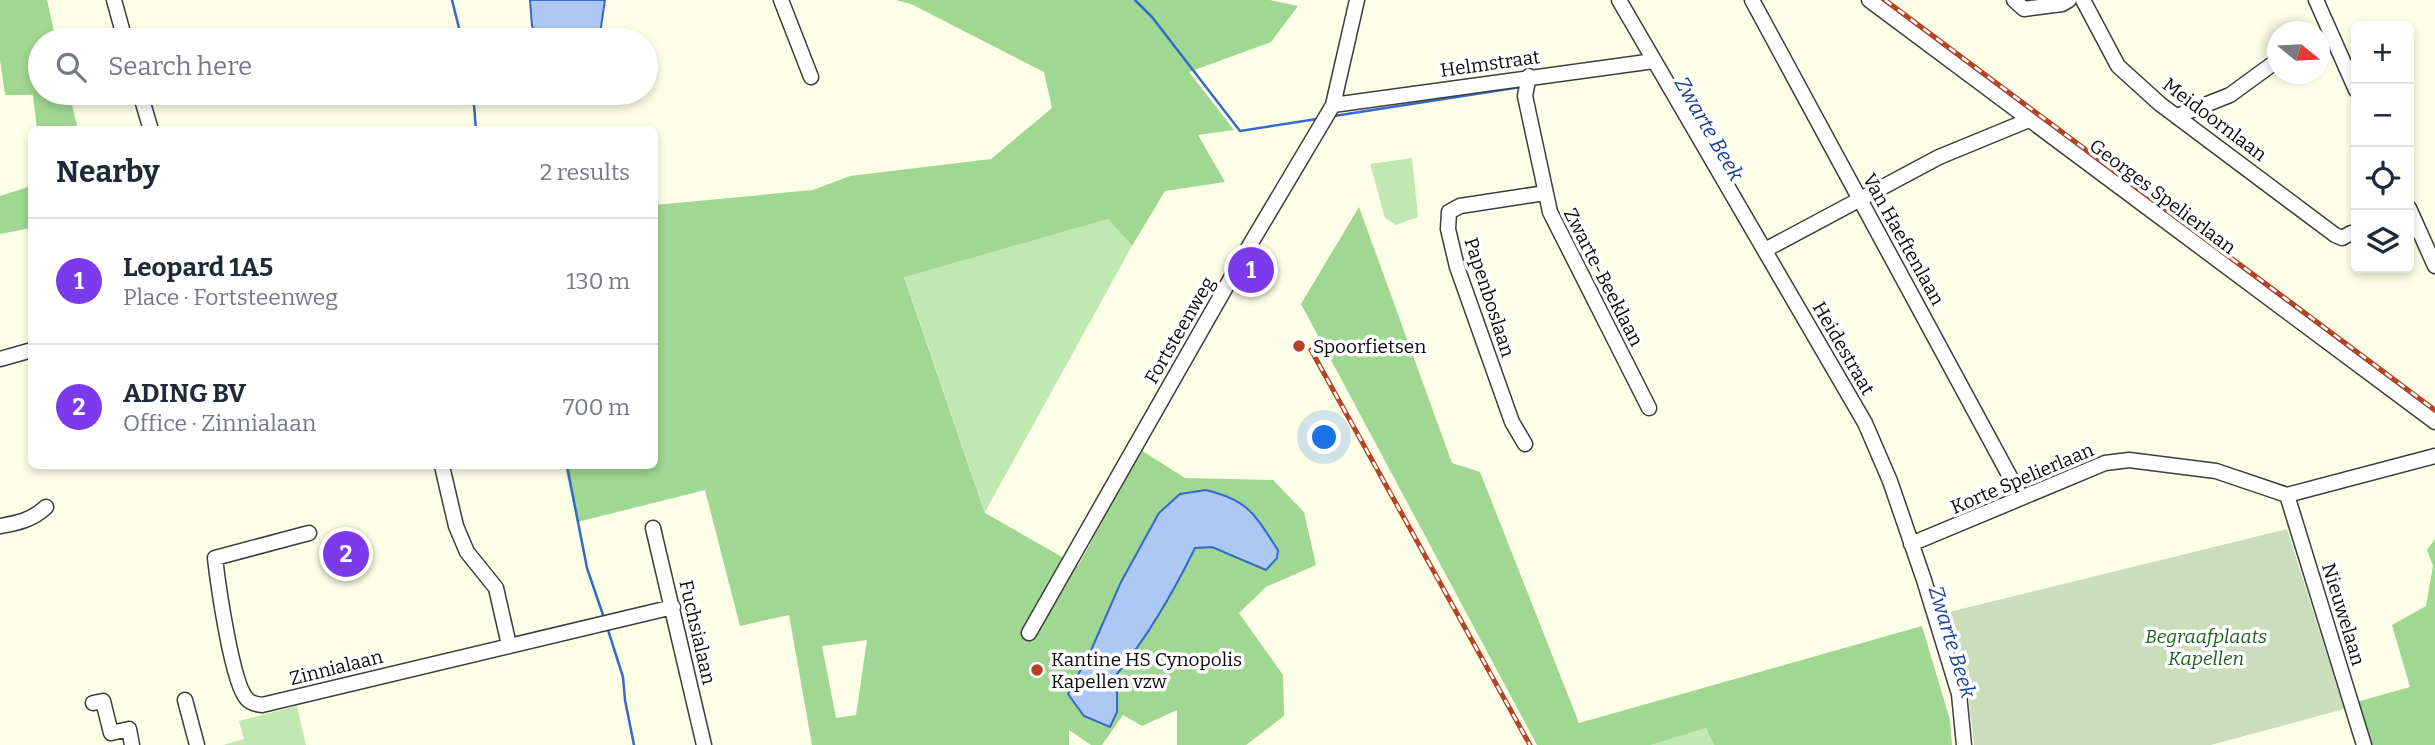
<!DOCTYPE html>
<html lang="en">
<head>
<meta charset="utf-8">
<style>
  body { margin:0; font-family:Bitter,serif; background:#f2f2f3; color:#1f2937 }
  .controls { position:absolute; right:21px; top:21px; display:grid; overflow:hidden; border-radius:10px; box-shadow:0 4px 10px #0003 }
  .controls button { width:63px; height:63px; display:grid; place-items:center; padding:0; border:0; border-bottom:2px solid #e0e1e3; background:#fff; color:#1f2937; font:35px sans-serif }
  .compass { position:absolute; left:2267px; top:21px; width:63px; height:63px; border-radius:50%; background:#fff; box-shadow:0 4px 10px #0003; rotate:108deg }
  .you { position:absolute; left:1325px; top:438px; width:24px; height:24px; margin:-18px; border:5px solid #fff; border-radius:50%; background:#1a73e8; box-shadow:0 0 0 10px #1a73e833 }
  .badge { display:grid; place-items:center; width:46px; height:46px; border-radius:50%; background:#7c3aed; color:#fff; font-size:23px; font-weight:700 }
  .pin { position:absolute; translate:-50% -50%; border:4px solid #fff; box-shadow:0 2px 7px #0006 }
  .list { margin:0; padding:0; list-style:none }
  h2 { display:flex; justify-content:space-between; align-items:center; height:91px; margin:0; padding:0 28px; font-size:30px }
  h2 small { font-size:23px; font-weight:400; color:#747a83 }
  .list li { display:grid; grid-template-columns:46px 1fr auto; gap:21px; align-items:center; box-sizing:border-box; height:126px; padding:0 28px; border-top:2px solid #e0e1e3 }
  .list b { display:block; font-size:26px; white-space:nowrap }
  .list p { margin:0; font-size:23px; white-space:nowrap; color:#747a83 }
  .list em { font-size:23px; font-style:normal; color:#747a83 }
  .icon { flex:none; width:38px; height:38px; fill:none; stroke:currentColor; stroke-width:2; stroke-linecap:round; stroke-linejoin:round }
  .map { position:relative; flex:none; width:2435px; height:745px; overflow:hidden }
  .search { position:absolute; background:#fff; box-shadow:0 4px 10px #0003; left:28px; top:28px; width:630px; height:77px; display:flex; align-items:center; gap:18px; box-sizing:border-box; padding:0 24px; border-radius:38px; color:#747a83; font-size:26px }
  .panel { position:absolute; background:#fff; box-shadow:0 4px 10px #0003; left:28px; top:126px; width:630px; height:343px; border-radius:10px }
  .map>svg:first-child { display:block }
</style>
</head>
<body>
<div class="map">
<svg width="2435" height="745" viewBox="0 0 2435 745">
  <rect width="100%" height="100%" fill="#fdffe7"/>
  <path fill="#c1e7b2" d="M1412 158 1418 217 1396 225 1385 218 1370 164Z
    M1108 219 1132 246 985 512 904 276Z
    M297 706 306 745H223L244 739 239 721Z
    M1706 728 1714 745H1651Z"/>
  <path fill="#a0d792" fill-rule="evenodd" d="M0 0H47L56 40H40V93H69L78 129H37L33 95H5L0 60Z
    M896 0H1270L1298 6 1271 42 1189 72 1234 130 1198 135 1225 182 1165 191 1132 246 1108 219 904 277 985 513 1078 566 1141 450 1185 478 1273 480 1304 512 1316 565 1266 587 1239 613 1283 675 1284 716 1246 745H1177V710L1142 726 1123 715 1102 745H1091L1069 730V745H812L789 615 740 626 705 490 577 522 565 466H654L655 205 813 190 850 176 991 159 1052 108 1044 72 911 4ZM867 640 856 715 836 718 822 646Z
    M31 186V228L0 234V196Z
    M1359 207 1452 463 1480 472 1579 723 1922 626 1950 720 1952 745H1714L1706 728 1651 745H1537L1301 304Z
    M2435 539V745H2362L2353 703 2410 687 2392 625 2426 606 2433 566 2427 550Z"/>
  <path fill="#cadebb" d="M2287 529 2344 709 2211 745H1974L1968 694 1945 613Z"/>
  <path fill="#adc8f5" stroke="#356aca" stroke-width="2" d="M530 0H605L599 40H539L532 26Z
    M1206 490C1250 501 1254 514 1278 550L1277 558 1266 570 1212 547 1195 548C1173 593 1149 635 1117 674V712L1110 727 1084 716 1068 694 1092 648 1121 582 1159 513 1180 494Z"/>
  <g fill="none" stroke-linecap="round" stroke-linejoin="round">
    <path stroke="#356aca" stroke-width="2.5" d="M452 0 462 40
      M1135 0 1152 17 1240 131 1317 119
      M1531 85 1549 82
      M473 93 476 130
      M1334 116 1521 87
      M567 466 587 568 603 615
      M608 630 623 677 625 700 634 745"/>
    <g stroke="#3d3d3d" stroke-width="17">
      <path id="minor" d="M114 0 125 40
        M781 0 811 77
        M1619 0 1865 423 1890 481 1924 580 1959 694 1964 745
        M1752 0 2021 497
        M1869 0 2435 422
        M2014 0 2024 9 2062 4 2069 0
        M2083 0 2118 66 2160 104 2335 235 2342 238 2351 233
        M2316 0 2356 90
        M1529 76 1525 96 1550 212 1649 408
        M140 93 151 130
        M1333 105 1654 61
        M2177 116 2230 95 2278 60
        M2409 208 2435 266
        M1765 250 1939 157 2029 120
        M0 359 32 350
        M1525 444 1512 422 1457 267 1448 229 1449 212 1460 206 1545 193
        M442 466 456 526 467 552 496 588 509 645
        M2287 495 2364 745
        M0 526C18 523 32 520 46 507
        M653 528 704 745
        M309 533 215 558C218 584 232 684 247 699 251 704 257 704 262 705L673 607
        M1911 544 2105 463 2129 460 2216 471 2287 495 2435 456
        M1029 633 1251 243 1333 105 1357 0
        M185 700 197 745
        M93 703 103 701 111 733 129 729 132 745"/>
    </g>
    <use href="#minor" stroke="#fff" stroke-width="14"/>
    <g stroke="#b64326" stroke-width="5">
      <path id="rail" d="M1885 0 2435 410
        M1311 350 1530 745"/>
    </g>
    <use href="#rail" stroke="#fff" stroke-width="2.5" stroke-dasharray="8" stroke-linecap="butt"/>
  </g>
  <g fill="#b64326" stroke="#fff" stroke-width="2.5">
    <circle cx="1299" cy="346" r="7"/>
    <circle cx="1037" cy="670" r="7"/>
  </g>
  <g text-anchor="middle" stroke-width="7" stroke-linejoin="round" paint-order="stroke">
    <g font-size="19" fill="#0a0a0a" stroke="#fff">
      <text transform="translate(1490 63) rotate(-8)" y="7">Helmstraat</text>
      <text transform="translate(2215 119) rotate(37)" y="7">Meidoornlaan</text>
      <text transform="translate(2163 196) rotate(37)" y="7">Georges Spelierlaan</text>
      <text transform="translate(1904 239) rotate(61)" y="7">Van Haeftenlaan</text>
      <text transform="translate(1604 277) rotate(63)" y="7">Zwarte-Beeklaan</text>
      <text transform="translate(1490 297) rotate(72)" y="7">Papenboslaan</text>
      <text transform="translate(1179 330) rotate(-60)" y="7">Fortsteenweg</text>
      <text transform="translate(1844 348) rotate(60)" y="7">Heidestraat</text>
      <text transform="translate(2022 478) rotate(-23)" y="7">Korte Spelierlaan</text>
      <text transform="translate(2344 614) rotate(73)" y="7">Nieuwelaan</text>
      <text transform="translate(698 632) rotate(77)" y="7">Fuchsialaan</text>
      <text transform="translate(336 667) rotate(-14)" y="7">Zinnialaan</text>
    </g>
    <g font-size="19" fill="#0a0a0a" stroke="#fff" text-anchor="start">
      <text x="1313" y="353">Spoorfietsen</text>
      <text x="1051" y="666">Kantine HS Cynopolis<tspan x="1051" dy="22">Kapellen vzw</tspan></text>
    </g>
    <g font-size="19" font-style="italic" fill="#1d5f1f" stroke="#fff">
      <text x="2206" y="643">Begraafplaats<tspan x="2206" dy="22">Kapellen</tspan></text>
    </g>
    <g font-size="21" font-style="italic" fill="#173f97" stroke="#fff">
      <text transform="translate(1709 129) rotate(60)" y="7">Zwarte Beek</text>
      <text transform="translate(1952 642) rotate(73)" y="7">Zwarte Beek</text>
    </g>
  </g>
</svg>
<div class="controls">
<button>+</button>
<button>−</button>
<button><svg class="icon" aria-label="locate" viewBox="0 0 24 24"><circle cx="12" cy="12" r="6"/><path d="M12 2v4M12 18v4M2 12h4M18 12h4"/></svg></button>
<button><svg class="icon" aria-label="layers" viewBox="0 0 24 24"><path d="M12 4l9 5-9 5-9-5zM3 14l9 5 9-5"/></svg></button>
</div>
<svg class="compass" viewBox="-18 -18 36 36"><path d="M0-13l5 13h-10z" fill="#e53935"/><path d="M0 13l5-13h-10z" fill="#747a83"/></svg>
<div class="you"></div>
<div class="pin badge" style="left:1251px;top:270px">1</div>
<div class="pin badge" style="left:346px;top:554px">2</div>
<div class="search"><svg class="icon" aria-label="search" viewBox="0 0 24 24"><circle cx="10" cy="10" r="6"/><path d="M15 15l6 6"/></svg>Search here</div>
<section class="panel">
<h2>Nearby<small>2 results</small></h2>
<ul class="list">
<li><span class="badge">1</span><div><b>Leopard 1A5</b><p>Place · Fortsteenweg</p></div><em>130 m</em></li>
<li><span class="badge">2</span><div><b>ADING BV</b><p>Office · Zinnialaan</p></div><em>700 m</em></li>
</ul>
</section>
</div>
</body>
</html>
